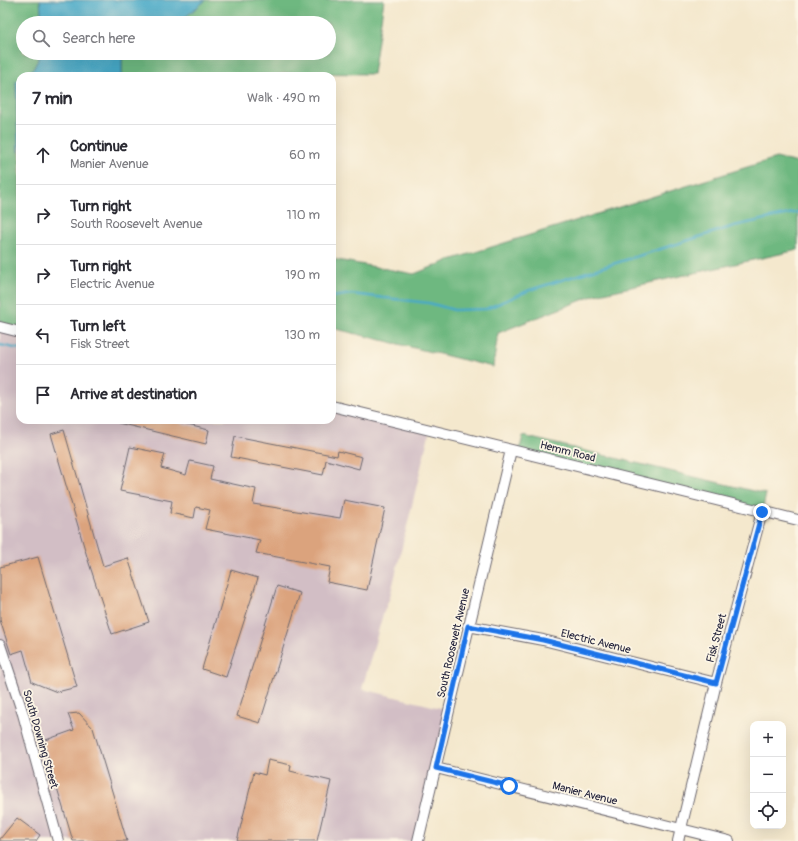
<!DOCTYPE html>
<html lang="en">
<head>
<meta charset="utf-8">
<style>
  body { margin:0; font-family:Pangolin,sans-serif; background:#f2f2f3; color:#2b2b33 }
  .controls { position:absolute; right:12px; bottom:12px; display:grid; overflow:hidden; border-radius:8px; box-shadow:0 4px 16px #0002 }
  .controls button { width:36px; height:36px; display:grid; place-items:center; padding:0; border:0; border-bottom:1px solid #e1e1e2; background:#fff; color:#2b2b33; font:20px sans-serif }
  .stop { position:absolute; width:12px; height:12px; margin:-9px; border:3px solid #1a73e8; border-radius:50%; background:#fff }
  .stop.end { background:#1a73e8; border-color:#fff; box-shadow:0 1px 4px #0008 }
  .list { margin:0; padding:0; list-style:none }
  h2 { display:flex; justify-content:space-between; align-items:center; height:52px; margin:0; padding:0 16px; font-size:17px }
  h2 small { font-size:13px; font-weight:400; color:#7c7c81 }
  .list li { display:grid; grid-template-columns:26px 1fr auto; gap:12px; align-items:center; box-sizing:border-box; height:60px; padding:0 16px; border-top:1px solid #e1e1e2 }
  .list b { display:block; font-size:15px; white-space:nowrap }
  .list p { margin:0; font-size:13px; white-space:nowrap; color:#7c7c81 }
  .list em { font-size:13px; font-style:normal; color:#7c7c81 }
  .icon { flex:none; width:22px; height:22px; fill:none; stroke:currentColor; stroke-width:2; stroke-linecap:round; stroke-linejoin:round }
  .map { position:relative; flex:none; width:798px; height:841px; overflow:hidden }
  .search { position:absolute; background:#fff; box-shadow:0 4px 16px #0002; left:16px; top:16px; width:320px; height:44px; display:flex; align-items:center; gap:10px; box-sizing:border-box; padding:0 14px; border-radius:22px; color:#7c7c81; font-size:15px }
  .panel { position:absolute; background:#fff; box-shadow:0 4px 16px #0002; left:16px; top:72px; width:320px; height:352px; border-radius:12px }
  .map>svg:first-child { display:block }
</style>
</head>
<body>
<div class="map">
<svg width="798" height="841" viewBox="0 0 798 841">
  <rect width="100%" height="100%" fill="#fcf5e5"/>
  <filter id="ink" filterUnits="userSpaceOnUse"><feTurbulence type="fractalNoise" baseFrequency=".025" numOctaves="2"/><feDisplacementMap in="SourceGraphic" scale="8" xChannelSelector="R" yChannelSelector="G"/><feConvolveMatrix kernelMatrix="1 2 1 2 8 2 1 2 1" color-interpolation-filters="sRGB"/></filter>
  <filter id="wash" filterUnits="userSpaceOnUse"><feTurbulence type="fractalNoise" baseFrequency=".012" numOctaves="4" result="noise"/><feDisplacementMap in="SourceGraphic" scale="16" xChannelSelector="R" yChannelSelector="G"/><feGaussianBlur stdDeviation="0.9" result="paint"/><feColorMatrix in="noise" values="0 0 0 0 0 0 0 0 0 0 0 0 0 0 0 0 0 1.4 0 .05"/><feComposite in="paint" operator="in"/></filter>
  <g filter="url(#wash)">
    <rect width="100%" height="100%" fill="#f4e8cd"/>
    <path fill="#d2bec5" d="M0 327 20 332V420H332V406L430 430 390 597 383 614 362 689 449 710 418 841H0Z"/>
    <path fill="#6eb880" stroke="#486d5e" d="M0 0H40L42 23H23V53H41C37 62 32 76 20 76V79L16 82 18 152H20V331L0 327Z
      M206 0H384L373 74 284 73 273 76H122V59L133 53H329V23H178Z
      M776 158 798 163V250L595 295 498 333 493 367 332 328V259L414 274 450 260Z
      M523 436 766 494 762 512 519 452Z"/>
    <path fill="#47a9c7" stroke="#346681" d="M40 0H206L178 23H42Z
      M41 53H133L122 59V76H23L34 68Z
      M20 79V152H18L16 82Z"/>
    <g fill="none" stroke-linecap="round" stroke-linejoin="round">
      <path stroke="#47a9c7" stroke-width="2.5" d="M332 297 351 294 429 303 454 310 486 309 530 290 619 262 734 226 798 212
        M0 345 20 349"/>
    </g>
    <g id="blocks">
      <path fill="#dba37d" d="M118 420H166L209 430 206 444 118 423Z
        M64 430 103 566 128 558 149 622 112 634 88 560 51 434Z
        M235 436 337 456 338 451 362 457 359 469 326 460 323 475 231 457Z
        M130 447 165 454 161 468 186 475 190 461 213 466 210 479 256 489 253 504 340 518 344 500 385 508 367 590 327 582 330 567 256 553 260 540 205 529 210 510 196 507 194 518 170 513 172 501 120 491Z
        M38 557 77 687 57 692 32 682 23 650 11 654 0 620V567Z
        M231 570 258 578 226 677 202 669Z
        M277 586 300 593 260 723 237 716Z
        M79 713 93 728 127 841H73L43 741 74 730 68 714Z
        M268 760 291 765 290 771 331 781 317 841H237L254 772 265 775Z
        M17 818 40 835 36 841H0V839Z"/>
    </g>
  </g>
  <g filter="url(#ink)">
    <use href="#blocks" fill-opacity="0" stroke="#6c676e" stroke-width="1"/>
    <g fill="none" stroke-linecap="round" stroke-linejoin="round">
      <g stroke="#6c676e" stroke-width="12">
        <path id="minor" d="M0 327 20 332
          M332 406 798 520
          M468 626 543 640 716 683
          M0 645 23 714 58 841
          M436 768 729 841
          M418 841 511 450
          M678 841 716 683 762 512"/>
      </g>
      <use href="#minor" stroke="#fff" stroke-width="10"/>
    </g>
  </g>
  <g fill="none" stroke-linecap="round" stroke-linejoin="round" filter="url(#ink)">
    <path stroke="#1a73e8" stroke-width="5" d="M509 786 436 768 468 626 543 640 716 683 762 512"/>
  </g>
  <g text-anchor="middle" stroke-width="3.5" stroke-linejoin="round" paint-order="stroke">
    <g font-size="11" fill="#22223b" stroke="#fcf5e5">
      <text transform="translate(568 451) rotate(14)" y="4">Hemm Road</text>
      <text transform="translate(716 638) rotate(-75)" y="4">Fisk Street</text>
      <text transform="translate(596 641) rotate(14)" y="4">Electric Avenue</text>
      <text transform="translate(453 643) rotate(-77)" y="4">South Roosevelt Avenue</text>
      <text transform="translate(41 739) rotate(74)" y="4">South Downing Street</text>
      <text transform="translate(585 793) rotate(14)" y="4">Manier Avenue</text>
    </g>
  </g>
</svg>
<div class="controls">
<button>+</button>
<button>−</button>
<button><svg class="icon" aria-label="locate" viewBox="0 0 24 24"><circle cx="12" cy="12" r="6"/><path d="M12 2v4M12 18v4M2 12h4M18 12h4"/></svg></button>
</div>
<div class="stop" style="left:509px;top:786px"></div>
<div class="stop end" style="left:762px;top:512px"></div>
<div class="search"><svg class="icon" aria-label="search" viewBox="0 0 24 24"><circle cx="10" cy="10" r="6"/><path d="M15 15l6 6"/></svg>Search here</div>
<section class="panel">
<h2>7 min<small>Walk · 490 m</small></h2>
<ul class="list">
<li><svg class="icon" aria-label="ahead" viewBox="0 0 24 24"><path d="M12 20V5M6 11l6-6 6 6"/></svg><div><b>Continue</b><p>Manier Avenue</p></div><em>60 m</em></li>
<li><svg class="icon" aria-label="right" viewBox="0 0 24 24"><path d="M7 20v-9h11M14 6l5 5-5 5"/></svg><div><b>Turn right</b><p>South Roosevelt Avenue</p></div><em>110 m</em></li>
<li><svg class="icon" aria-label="right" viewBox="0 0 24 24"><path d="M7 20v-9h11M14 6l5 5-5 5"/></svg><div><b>Turn right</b><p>Electric Avenue</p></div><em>190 m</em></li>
<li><svg class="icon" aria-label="left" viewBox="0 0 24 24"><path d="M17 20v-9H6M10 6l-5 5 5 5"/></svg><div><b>Turn left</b><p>Fisk Street</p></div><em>130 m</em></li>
<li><svg class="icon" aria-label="arrive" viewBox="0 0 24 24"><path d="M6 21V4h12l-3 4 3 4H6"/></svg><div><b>Arrive at destination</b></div></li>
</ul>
</section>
</div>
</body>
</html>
